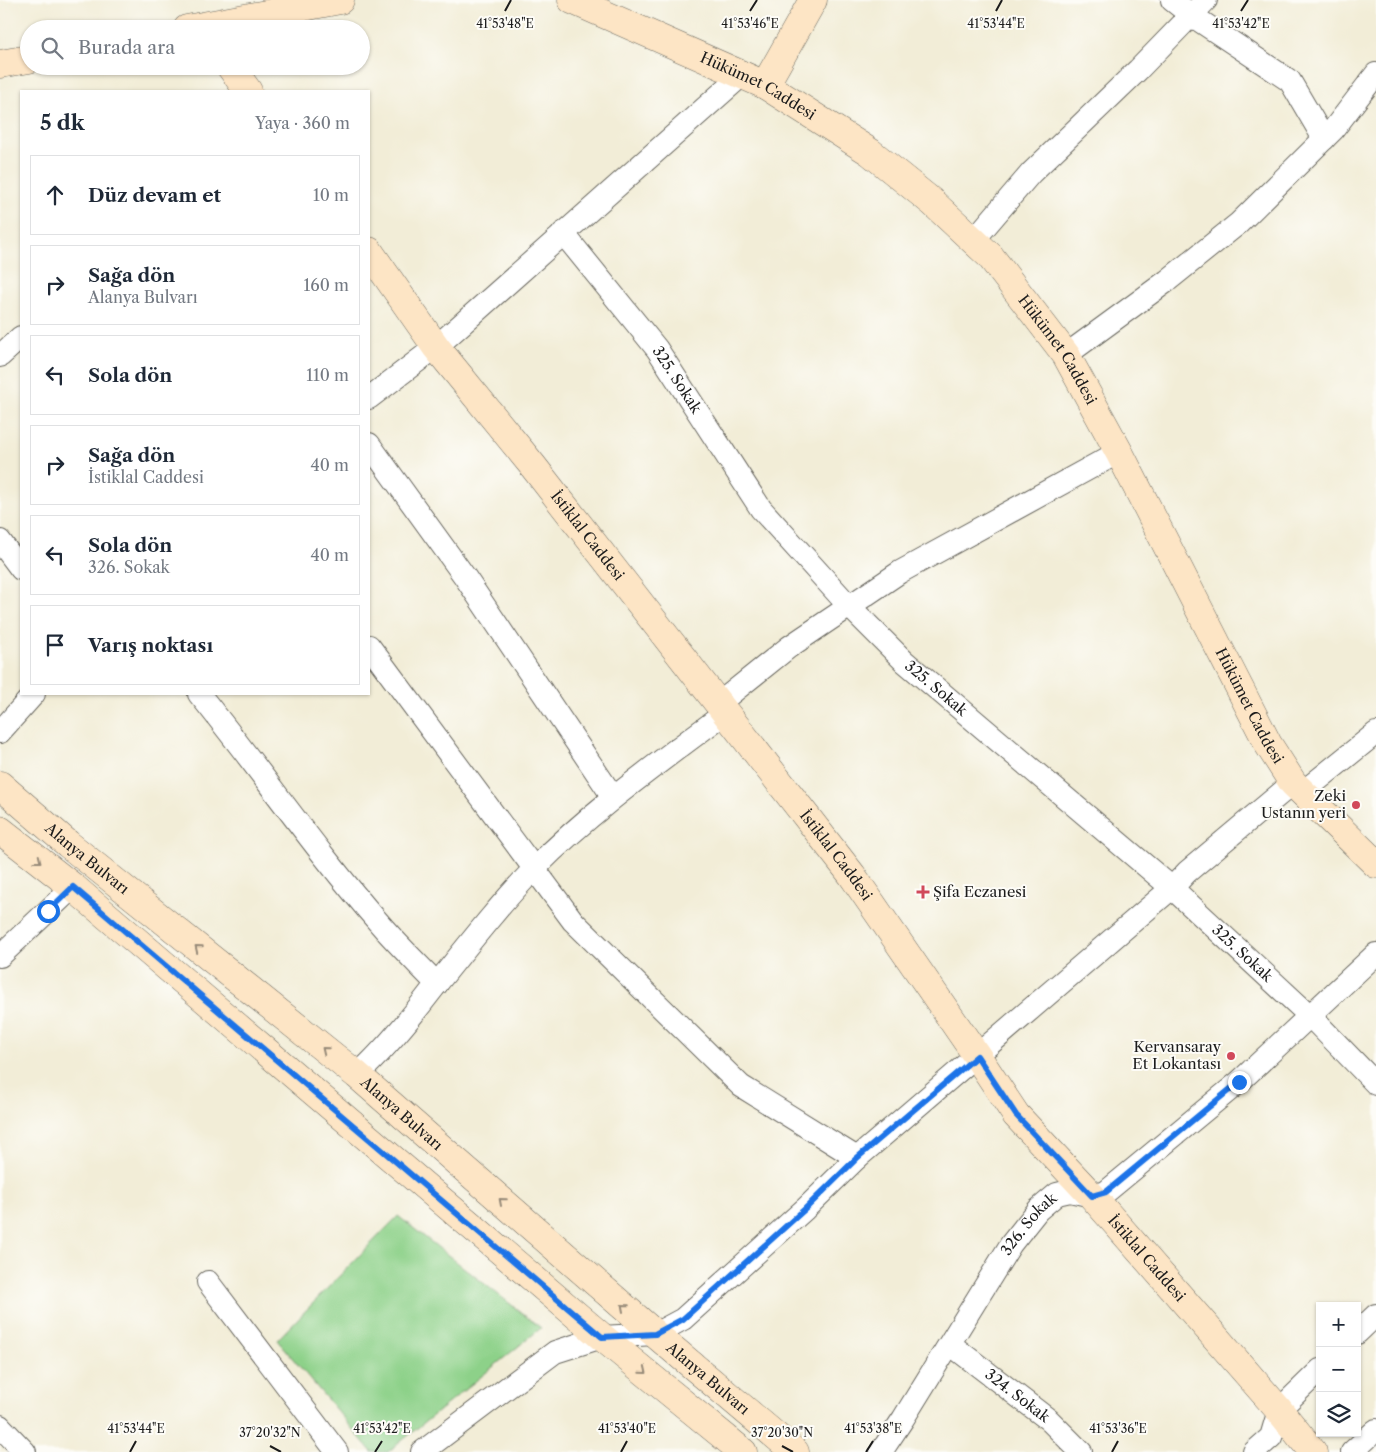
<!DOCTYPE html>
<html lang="tr">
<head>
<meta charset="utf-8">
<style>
  body { margin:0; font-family:"Libre Caslon Text",serif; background:#f2f2f3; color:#1f2937 }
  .controls { position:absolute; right:15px; bottom:15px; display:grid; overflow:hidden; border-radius:0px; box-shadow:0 1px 4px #0004 }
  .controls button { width:45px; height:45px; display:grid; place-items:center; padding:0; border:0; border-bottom:1px solid #e0e1e3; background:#fff; color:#1f2937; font:25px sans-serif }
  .stop { position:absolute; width:15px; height:15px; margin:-11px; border:4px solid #1a73e8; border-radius:50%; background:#fff }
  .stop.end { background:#1a73e8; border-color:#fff; box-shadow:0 1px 5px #0008 }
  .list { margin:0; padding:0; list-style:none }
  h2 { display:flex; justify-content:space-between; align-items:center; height:65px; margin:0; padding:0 20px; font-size:21px }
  h2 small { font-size:16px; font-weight:400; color:#747a83 }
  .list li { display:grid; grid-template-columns:32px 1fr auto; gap:15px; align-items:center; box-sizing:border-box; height:80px; margin:0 10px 10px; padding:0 10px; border:1px solid #e0e1e3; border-radius:0px }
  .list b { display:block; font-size:19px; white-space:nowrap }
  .list p { margin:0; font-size:16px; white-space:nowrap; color:#747a83 }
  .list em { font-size:16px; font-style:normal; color:#747a83 }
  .icon { flex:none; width:28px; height:28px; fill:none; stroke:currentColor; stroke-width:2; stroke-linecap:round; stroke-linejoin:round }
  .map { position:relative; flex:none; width:1376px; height:1452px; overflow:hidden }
  .search { position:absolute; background:#fff; box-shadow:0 1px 4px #0004; left:20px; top:20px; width:350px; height:55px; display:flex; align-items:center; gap:12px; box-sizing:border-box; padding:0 18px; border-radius:28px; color:#747a83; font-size:19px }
  .panel { position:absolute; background:#fff; box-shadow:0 1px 4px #0004; left:20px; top:90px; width:350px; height:605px; border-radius:0px }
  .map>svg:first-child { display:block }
</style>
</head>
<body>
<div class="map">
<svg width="1376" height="1452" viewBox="0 0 1376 1452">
  <rect width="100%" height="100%" fill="#fdfcf7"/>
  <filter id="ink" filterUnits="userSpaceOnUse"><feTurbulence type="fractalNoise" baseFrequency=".02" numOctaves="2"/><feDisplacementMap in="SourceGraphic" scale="10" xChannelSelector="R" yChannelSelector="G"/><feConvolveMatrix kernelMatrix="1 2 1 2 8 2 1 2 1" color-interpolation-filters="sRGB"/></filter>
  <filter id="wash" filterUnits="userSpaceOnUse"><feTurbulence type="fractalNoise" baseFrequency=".0096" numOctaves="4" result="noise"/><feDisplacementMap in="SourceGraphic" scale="20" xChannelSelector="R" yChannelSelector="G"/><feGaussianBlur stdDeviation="1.12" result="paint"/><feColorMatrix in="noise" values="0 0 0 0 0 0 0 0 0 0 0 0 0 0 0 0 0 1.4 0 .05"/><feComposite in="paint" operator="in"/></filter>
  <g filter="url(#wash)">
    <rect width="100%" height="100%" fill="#f2edd7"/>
    <path fill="#8dd189" stroke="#547652" d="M398 1216 541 1328 388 1452H372L277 1340Z"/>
  </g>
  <g filter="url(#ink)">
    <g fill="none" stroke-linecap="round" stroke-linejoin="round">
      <g stroke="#67655d" stroke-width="24">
        <g id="street">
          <path d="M1172 0 1191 15 1290 81 1324 139"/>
          <path id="s1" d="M563 233 657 349 761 509 849 606 904 661 1172 888 1310 1016 1376 1084"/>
          <path d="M973 241 1031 173 1138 70 1206 0"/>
          <path d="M1066 355 1167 281 1239 223 1333 130 1376 74"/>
          <path d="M0 356 21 337"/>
          <path d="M369 398 436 347 742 75"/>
          <path d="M369 444 465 577 613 797"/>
          <path d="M0 541 21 569"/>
          <path d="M369 646 573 921 741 1086 857 1158"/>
          <path d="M199 694C260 769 315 850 380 924 398 945 418 964 437 984"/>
          <path d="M718 704 789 647 900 572 1119 452"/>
          <path d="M0 732 34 694"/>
          <path d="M1303 792 1376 733"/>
          <path d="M0 956 73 887"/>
          <path d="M357 1075C385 1050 409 1020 432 990 465 949 498 906 535 868 592 810 660 762 725 713"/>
          <path d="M208 1282 337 1452"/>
          <path d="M1357 1333 1376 1315"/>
          <path id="s2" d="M950 1344 1049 1420 1081 1452"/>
          <path d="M0 1426 25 1452"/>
          <path d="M422 1452 555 1352 602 1337 655 1334 683 1319 805 1209 857 1158 1172 888 1187 872 1293 783"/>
          <path id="s3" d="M881 1452 903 1419 1011 1244 1038 1210 1057 1194 1070 1191 1092 1196 1106 1192 1239 1082 1376 954"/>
          <path d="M1254 1452 1271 1437 1279 1410 1320 1370"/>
          <path d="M1352 1452 1376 1430"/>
        </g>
      </g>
      <g stroke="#67655d" stroke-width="29">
        <g id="secondary">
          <path id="s4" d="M572 0 765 85 870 152 932 202 990 256 1066 355 1119 452 1268 744 1293 783 1376 864"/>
          <path d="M187 29 340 0"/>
          <path d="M0 64 29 59"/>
          <path d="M230 66 248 91"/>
          <path d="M765 85 813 0"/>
          <path id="s5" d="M369 251 436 347 533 466 852 875 977 1056 1016 1115 1092 1196 1279 1410 1313 1452"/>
          <path id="s6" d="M0 785 68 844 357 1075 655 1334 795 1452"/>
          <path d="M0 830 73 887 602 1337 743 1452"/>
        </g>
      </g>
      <use href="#street" stroke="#fff" stroke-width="22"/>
      <use href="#secondary" stroke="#fde5c5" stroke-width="28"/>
    </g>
    <defs><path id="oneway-chevron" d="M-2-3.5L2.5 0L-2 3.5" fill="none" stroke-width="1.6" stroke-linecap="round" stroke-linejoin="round" transform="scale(1.25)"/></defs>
    <g stroke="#988b79">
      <use href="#oneway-chevron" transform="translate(38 860) rotate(38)"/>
      <use href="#oneway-chevron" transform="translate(198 948) rotate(-141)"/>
      <use href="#oneway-chevron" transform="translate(325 1050) rotate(-141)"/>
      <use href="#oneway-chevron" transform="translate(502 1201) rotate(-139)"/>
      <use href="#oneway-chevron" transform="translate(624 1307) rotate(-139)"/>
      <use href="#oneway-chevron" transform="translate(644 1371) rotate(39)"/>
    </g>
  </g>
  <g fill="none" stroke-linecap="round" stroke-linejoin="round" filter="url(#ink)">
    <path stroke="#1a73e8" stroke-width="6" d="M48 911 73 887 602 1337 655 1334 683 1319 805 1209 857 1158 977 1056 1016 1115 1092 1196 1106 1192 1239 1082"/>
  </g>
  <path fill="none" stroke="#1c1c1c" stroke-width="2" d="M505 11 511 0M750 11 757 0M996 11 1002 0M1241 11 1248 0M270 1446 281 1452M782 1446 793 1452M130 1452 136 1441M375 1452 382 1441M621 1452 627 1441M866 1452 873 1441M1112 1452 1118 1441"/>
  <g fill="#d1495b" stroke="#fdfcf7" stroke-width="2">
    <circle cx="1356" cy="805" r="5"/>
    <path d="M920.5 884.5h5v5h5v5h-5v5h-5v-5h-5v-5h5z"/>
    <circle cx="1231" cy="1056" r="5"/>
  </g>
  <g text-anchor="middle" stroke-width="4" stroke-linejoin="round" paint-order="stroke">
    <g font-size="15" fill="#1c1c1c" stroke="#fdfcf7">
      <text dy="5" stroke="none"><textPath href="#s4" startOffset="205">Hükümet Caddesi</textPath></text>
      <text dy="5" stroke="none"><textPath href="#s4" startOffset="610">Hükümet Caddesi</textPath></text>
      <text dy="5" stroke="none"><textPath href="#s1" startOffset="186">325. Sokak</textPath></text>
      <text dy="5" stroke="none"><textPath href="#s5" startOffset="359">İstiklal Caddesi</textPath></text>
      <text dy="5" stroke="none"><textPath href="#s1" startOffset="591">325. Sokak</textPath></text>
      <text dy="5" stroke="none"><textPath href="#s4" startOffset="1015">Hükümet Caddesi</textPath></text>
      <text dy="5" stroke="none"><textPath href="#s5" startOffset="764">İstiklal Caddesi</textPath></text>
      <text dy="5" stroke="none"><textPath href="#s6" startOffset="114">Alanya Bulvarı</textPath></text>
      <text dy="5" stroke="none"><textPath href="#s1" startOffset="996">325. Sokak</textPath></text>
      <text dy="5" stroke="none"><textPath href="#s6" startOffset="519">Alanya Bulvarı</textPath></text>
      <text dy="5" stroke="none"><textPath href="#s3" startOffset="272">326. Sokak</textPath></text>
      <text dy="5" stroke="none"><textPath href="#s5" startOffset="1274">İstiklal Caddesi</textPath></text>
      <text dy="5" stroke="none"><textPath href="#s6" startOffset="924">Alanya Bulvarı</textPath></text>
      <text dy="5" stroke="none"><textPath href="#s2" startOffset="85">324. Sokak</textPath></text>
    </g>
    <g font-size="15" fill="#1c1c1c" stroke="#fdfcf7" text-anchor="end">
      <text x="1346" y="801">Zeki<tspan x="1346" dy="17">Ustanın yeri</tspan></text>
      <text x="933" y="897" text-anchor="start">Şifa Eczanesi</text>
      <text x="1221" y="1052">Kervansaray<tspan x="1221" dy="17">Et Lokantası</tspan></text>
    </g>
  </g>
  <g font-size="12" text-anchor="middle" fill="#1c1c1c" stroke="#fdfcf7" stroke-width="4" stroke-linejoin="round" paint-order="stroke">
    <text x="996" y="28">41°53'44"E</text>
    <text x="1241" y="28">41°53'42"E</text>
    <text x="505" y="28">41°53'48"E</text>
    <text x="750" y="28">41°53'46"E</text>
    <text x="136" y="1433">41°53'44"E</text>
    <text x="382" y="1433">41°53'42"E</text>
    <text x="627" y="1433">41°53'40"E</text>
    <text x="873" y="1433">41°53'38"E</text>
    <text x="1118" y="1433">41°53'36"E</text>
    <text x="270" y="1437">37°20'32"N</text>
    <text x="782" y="1437">37°20'30"N</text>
  </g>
</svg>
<div class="controls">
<button>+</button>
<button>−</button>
<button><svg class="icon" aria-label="layers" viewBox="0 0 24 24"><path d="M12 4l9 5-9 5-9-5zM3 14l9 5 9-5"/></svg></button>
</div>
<div class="stop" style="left:48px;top:911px"></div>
<div class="stop end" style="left:1239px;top:1082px"></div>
<div class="search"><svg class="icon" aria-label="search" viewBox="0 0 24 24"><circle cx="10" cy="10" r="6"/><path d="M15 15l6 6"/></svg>Burada ara</div>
<section class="panel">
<h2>5 dk<small>Yaya · 360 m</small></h2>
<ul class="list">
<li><svg class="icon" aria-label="ahead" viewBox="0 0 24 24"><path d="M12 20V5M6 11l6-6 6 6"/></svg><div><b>Düz devam et</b></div><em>10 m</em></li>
<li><svg class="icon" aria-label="right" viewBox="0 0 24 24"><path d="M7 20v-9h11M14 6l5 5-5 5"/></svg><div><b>Sağa dön</b><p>Alanya Bulvarı</p></div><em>160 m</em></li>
<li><svg class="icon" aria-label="left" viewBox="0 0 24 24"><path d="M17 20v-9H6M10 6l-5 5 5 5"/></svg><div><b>Sola dön</b></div><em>110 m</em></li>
<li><svg class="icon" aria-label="right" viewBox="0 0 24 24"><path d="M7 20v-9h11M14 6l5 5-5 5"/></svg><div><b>Sağa dön</b><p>İstiklal Caddesi</p></div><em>40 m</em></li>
<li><svg class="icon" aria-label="left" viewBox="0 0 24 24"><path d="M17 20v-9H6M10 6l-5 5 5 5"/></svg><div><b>Sola dön</b><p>326. Sokak</p></div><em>40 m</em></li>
<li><svg class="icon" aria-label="arrive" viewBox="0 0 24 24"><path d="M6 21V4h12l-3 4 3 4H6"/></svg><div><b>Varış noktası</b></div></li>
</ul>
</section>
</div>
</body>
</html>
